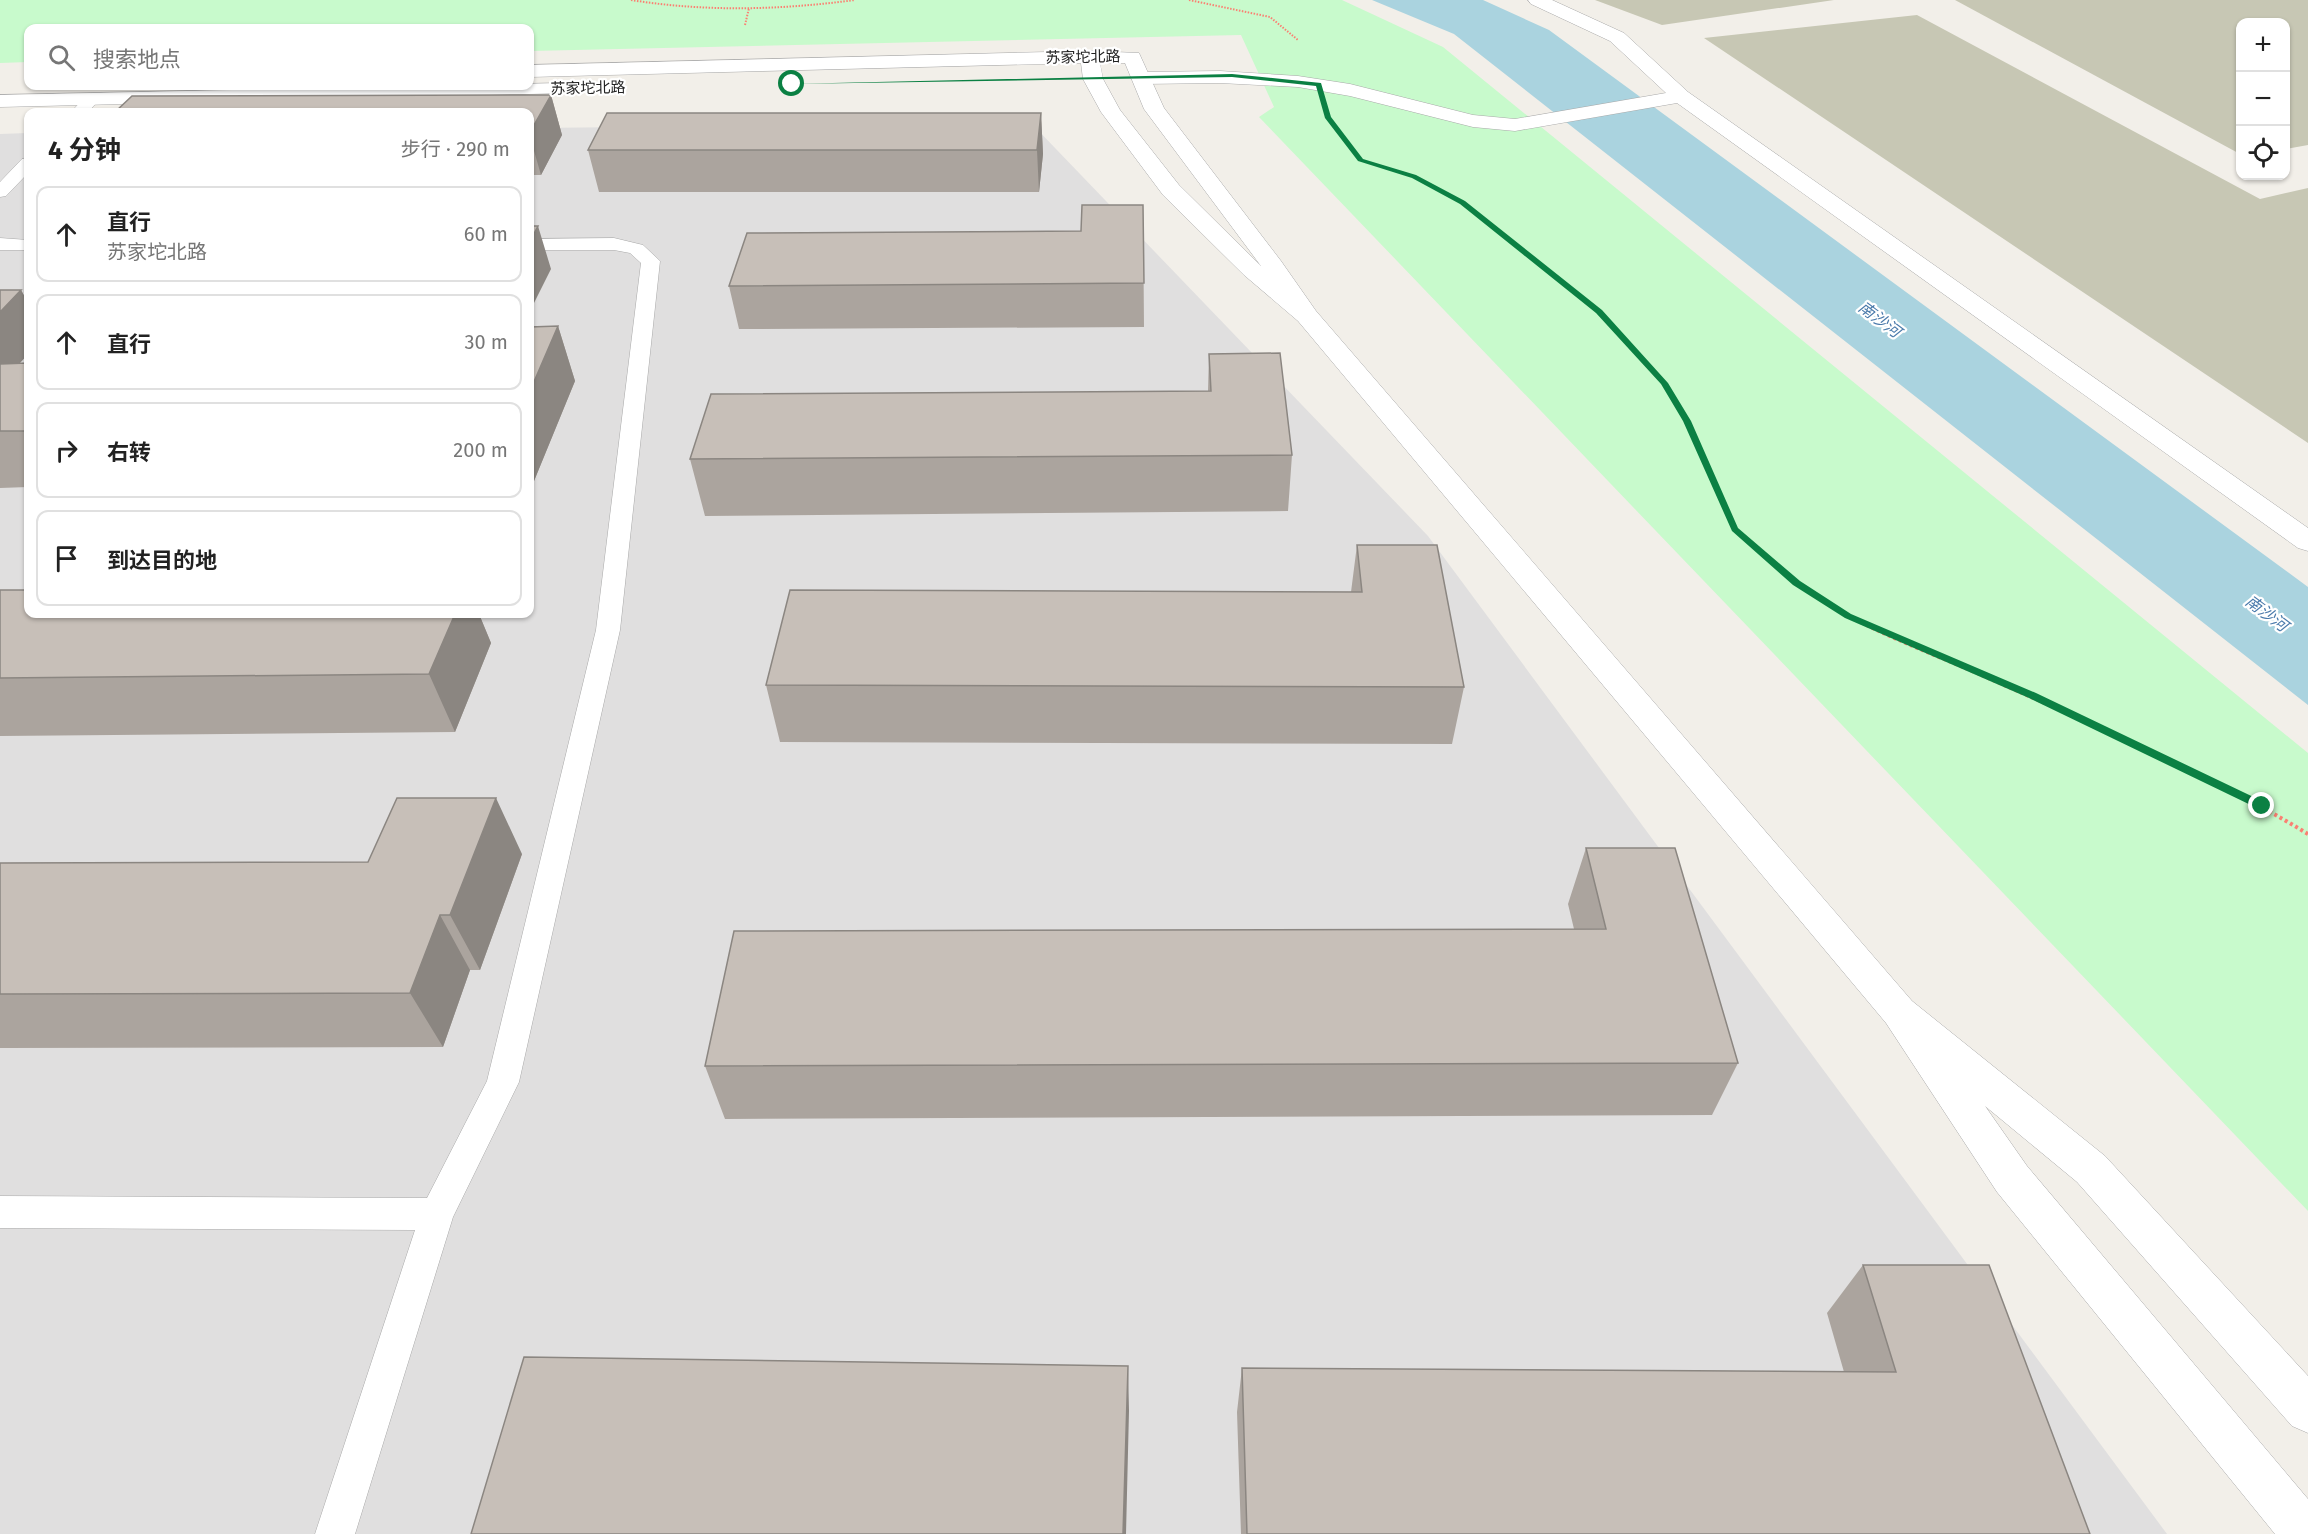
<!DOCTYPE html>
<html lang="zh">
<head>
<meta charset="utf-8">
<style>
  body { margin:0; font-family:"Fira Sans","Noto Sans SC",sans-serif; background:#f2f2f2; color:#222 }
  .controls { position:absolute; right:18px; top:18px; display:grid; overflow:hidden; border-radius:12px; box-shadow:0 2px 4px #0004 }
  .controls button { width:54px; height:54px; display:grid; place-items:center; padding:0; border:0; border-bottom:2px solid #e0e0e0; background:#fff; color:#222; font:30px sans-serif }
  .stop { position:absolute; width:18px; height:18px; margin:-14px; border:4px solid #0b8043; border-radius:50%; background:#fff }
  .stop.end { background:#0b8043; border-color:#fff; box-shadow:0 2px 6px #0008 }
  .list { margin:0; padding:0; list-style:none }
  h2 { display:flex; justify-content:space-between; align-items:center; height:78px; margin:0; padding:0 24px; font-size:26px }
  h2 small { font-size:20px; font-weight:400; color:#767676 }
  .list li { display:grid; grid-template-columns:39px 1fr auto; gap:18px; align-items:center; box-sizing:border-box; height:96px; margin:0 12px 12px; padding:0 12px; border:2px solid #e0e0e0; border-radius:12px }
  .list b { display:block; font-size:22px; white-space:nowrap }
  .list p { margin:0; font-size:20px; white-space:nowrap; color:#767676 }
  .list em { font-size:20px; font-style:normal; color:#767676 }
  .icon { flex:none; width:33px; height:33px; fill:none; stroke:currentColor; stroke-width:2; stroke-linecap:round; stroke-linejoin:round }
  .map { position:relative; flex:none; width:2308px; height:1534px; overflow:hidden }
  .search { position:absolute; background:#fff; box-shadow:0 2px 4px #0004; left:24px; top:24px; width:510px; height:66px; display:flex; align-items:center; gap:15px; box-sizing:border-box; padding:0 21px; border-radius:12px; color:#767676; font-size:22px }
  .panel { position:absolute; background:#fff; box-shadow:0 2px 4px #0004; left:24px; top:108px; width:510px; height:510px; border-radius:12px }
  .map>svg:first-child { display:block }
</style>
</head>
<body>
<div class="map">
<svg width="2308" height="1534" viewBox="0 0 2308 1534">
  <rect width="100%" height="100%" fill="#f2efe9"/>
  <path fill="#e0dfdf" d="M1031 123 1428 536 2167 1534H0V134L28 133V614H530V128Z"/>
  <path fill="#c7c7b4" d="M1595 0H1834L1662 25Z
    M1955 0H2308V145L2286 149V22H2240V154Z
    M1917 15 2260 199 2308 188V443L1704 38Z"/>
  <path fill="#c8facc" d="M0 0H1342L1443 47 2308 753V1211L1259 117 1274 107 1241 35 530 51V28H28V62L0 63Z"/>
  <path fill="#aad3df" d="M1372 0H1483L1549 30 2308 587V705L1454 34Z"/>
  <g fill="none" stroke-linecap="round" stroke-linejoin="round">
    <g stroke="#a9a9a9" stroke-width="1">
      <path id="service" d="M92 94 100 99 88 112H71L86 96Z
        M28 158V173L6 196 0 197V182L22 159Z
        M0 238 28 240V250H0Z
        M614 238 643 245 660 261 620 630 519 1082 453 1217 355 1534H315L415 1230 0 1228V1196L427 1198 487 1081 596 630 641 263 630 253 614 250H530V239Z"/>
    </g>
    <g stroke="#a9a9a9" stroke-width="1">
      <path id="minor" d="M1528 0H1552L1624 33 1688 92 2308 528V551L2298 548 1677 103 1515 131 1473 127 1350 96 1298 87 1220 83 1141 84 1134 82 1131 78 1134 74 1141 72 1220 71 1298 76 1350 84 1473 115 1515 119 1666 93 1610 41 1531 4Z"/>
    </g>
    <g stroke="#a9a9a9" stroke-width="1">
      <path id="tertiary" d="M1090 51 1139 53 1164 108 1281 261 1316 311 1912 1001 2105 1156 2308 1376V1433L2292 1426 2077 1182 1985 1106 2027 1166 2308 1499V1534H2275L1997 1192 1886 1023 1298 321 1244 275 1163 195 1101 112 1083 79 1081 63 530 77V65ZM1100 63H1125L1144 109 1261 266 1179 185 1120 110 1103 79Z
        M562 83 569 85 572 89 569 93 0 107V95Z"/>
    </g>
    <path stroke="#fa8072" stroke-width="2" stroke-dasharray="1.5 1.5" stroke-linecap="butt" d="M631 0C706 12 780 10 855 0
      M1189 0 1270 17 1298 40
      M745 25 749 8
      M1337 131 1360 160 1414 176 1462 202 1530 256"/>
    <path stroke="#fa8072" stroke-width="3" stroke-dasharray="2 2" stroke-linecap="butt" d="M1528 254 1599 311 1664 383 1687 421 1735 529 1796 582"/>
    <path stroke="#fa8072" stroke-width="4" stroke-dasharray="3 3" stroke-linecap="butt" d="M1795 581C1848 623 1915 646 1977 673 2089 723 2203 770 2308 834"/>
    <use href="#service" fill="#fff" fill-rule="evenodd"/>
    <use href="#minor" fill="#fff" fill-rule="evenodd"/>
    <use href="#tertiary" fill="#fff" fill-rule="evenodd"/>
  </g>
  <path fill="#aba49e" d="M551 95 562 135 541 175H530V112Z
    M1041 113 1043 154 1039 192H599L588 150Z
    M1143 205 1144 327 739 329 729 286 1081 231Z
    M0 290H21L28 303V354L20 363H28V487L0 488Z
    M558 326 575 381 534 481H530V327Z
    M1209 354 1292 455 1288 511 705 516 690 459 1208 391Z
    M1357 545 1464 687 1452 744 780 742 766 685 1351 592Z
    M0 590 455 614H479L491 643 455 732 0 736Z
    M1586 848 1738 1063 1712 1115 725 1119 705 1066 1574 929 1568 904Z
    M522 854 480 970H470L443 1047 0 1048V863L368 862Z
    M1863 1265 2090 1534H1241L1237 1412 1242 1368 1844 1372 1827 1313Z"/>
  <path fill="#8b8681" d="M551 95 562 135 541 175 530 137V132Z
    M1041 113 1043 154 1039 192 1037 150Z
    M538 226 551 269 530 311V241Z
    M21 290 28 303V354L0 385V312Z
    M558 326 575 381 534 481 530 467V391Z
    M455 614H479L491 643 455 732 429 674Z
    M496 798 522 854 480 970 450 915Z
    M440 915 470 970 443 1047 410 993Z
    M1128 1366 1129 1411 1126 1534H1123Z"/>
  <path fill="#c7bfb8" stroke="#8b8681" stroke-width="1.5" d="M551 95 530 132V112H115L132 96Z
    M607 113H1041L1037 150H588Z
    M1082 205H1143L1144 283 729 286 747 233 1081 231Z
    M530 226H538L530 241Z
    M0 290H21L0 312Z
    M558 326 530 391V327Z
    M1280 353 1292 455 690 459 711 394 1211 391 1209 354Z
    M28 363V431H0V364Z
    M1357 545H1437L1464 687 766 685 790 590 1362 592Z
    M0 590H28V614H455L429 674 0 678Z
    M397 798H496L450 915H440L410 993 0 994V863L368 862Z
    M1586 848H1675L1738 1063 705 1066 734 931 1606 929Z
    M1863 1265H1989L2090 1534H1247L1242 1368 1896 1372Z
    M524 1357 1128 1366 1123 1534H471Z"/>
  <path fill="#0b8043" d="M1232 74 1321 83 1331 117 1363 159 1416 175 1465 201 1602 310 1668 383 1691 421 1738 528 1800 581 1851 614 2036 693 2266 803V809H2259L2029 698 1845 618 1793 585 1732 531 1683 421 1661 384 1596 313 1460 204 1412 178 1358 161 1325 118 1316 86 1232 77 789 84Z"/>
  <g text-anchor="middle" stroke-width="4.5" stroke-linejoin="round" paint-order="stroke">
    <g font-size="15" fill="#222" stroke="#fff">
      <text transform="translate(1083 57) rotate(-1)" y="5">苏家坨北路</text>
      <text transform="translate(588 88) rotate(-1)" y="5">苏家坨北路</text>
    </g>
    <g font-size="16" font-style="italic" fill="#4a7aab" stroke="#fff">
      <text transform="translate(1880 319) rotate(37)" y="6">南沙河</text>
      <text transform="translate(2267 613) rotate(37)" y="6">南沙河</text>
    </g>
  </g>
</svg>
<div class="controls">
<button>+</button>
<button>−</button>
<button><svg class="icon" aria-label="locate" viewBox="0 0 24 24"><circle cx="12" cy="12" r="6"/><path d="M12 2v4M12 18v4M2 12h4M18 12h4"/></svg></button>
</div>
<div class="stop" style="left:792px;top:84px"></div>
<div class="stop end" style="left:2262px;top:806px"></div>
<div class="search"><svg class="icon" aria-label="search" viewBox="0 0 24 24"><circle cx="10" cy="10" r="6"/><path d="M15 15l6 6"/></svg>搜索地点</div>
<section class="panel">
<h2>4 分钟<small>步行 · 290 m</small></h2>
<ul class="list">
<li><svg class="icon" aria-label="ahead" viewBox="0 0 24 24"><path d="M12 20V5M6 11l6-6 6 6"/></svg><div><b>直行</b><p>苏家坨北路</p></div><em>60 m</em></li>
<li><svg class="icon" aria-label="ahead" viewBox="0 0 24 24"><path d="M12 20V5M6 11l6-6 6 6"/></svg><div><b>直行</b></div><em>30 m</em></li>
<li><svg class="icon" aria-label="right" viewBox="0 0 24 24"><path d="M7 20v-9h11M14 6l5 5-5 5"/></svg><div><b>右转</b></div><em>200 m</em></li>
<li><svg class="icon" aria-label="arrive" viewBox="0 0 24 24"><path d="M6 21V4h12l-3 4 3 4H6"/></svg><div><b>到达目的地</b></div></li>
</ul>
</section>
</div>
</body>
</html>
